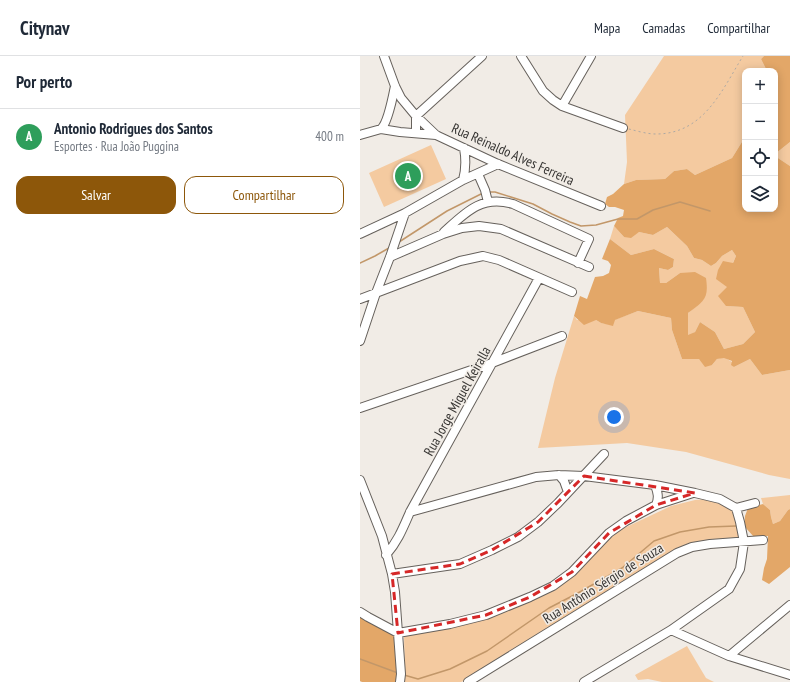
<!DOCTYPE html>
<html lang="pt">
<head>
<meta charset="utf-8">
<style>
  body { margin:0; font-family:"PT Sans Narrow",sans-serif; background:#f6f6f7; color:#1f2937 }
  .controls { position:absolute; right:12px; top:12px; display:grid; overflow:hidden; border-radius:8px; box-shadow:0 2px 10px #0003 }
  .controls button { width:36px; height:36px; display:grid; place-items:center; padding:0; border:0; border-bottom:1px solid #e0e1e3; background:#fff; color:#1f2937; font:20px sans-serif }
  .you { position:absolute; left:254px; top:361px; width:14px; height:14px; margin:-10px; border:3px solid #fff; border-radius:50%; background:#1a73e8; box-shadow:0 0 0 6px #1a73e833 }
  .badge { display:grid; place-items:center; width:26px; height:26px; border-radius:50%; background:#8d570a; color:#fff; font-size:13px; font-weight:700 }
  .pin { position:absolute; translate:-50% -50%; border:2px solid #fff; box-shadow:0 1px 4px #0006 }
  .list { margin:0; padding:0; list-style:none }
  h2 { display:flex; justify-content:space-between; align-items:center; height:52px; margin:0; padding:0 16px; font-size:17px }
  h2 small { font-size:13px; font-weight:400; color:#747a83 }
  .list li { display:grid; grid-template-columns:26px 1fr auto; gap:12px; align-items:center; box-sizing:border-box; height:56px; padding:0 16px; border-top:1px solid #e0e1e3 }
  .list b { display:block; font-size:15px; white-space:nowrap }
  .list p { margin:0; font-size:13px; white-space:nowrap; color:#747a83 }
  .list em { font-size:13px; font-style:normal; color:#747a83 }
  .actions { display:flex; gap:8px; padding:12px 16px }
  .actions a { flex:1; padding:9px 0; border:1px solid #8d570a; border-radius:12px; text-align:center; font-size:14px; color:#8d570a }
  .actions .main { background:#8d570a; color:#fff }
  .icon { flex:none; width:22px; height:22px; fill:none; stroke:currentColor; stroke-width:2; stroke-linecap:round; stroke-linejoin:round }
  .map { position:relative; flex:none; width:430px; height:626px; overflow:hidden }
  header { display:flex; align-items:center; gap:24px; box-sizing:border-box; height:56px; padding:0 20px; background:#fff; border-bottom:1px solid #e0e1e3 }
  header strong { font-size:19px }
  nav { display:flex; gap:22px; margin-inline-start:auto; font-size:14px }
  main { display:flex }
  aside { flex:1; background:#fff }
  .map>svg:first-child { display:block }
</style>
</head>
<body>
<header>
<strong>Citynav</strong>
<nav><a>Mapa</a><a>Camadas</a><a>Compartilhar</a></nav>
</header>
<main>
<aside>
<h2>Por perto<small></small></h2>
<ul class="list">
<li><span class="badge" style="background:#2e9e5b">A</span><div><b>Antonio Rodrigues dos Santos</b><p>Esportes · Rua João Puggina</p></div><em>400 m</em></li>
</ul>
<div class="actions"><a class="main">Salvar</a><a>Compartilhar</a></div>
</aside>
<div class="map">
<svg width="430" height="626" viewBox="0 0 430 626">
  <rect width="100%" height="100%" fill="#f1ece6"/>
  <path fill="#f4caa0" d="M304 0H404L401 3 407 15H385V81L372 102 335 119 327 113 314 115 305 123 276 124 264 128 267 106 265 59Z
    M430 86V110L415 100V98Z
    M71 89 86 123 24 151 9 117Z
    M254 170 264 181 279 176 293 179 307 171 327 190 334 202 342 204 351 210 356 207 362 200 372 194 376 200C368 215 367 233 366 250L383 251 395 276 383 288 364 293 355 276 340 266 335 276 328 280V257L337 250 320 217 306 227H300L299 212 308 214 313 211 314 203 294 193 271 199 250 183Z
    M278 255 311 262 312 274 322 303H339L352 309 357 303 364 301 372 306 374 311 390 303 402 319 430 314V423L409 419 326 396 267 387 178 392 195 322 214 260 217 264H236L241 267 253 269 254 264Z
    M430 439V453L428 454 420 465 413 468 411 461 410 454 403 448 401 442Z
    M350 443 374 455 380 475 378 481 372 484 331 489 108 623 101 626H44L45 618 44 581 49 579 89 572 184 536 230 500 260 474 311 450 335 444Z
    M327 590 346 622 354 626H302L288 623 278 624 275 619Z"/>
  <path fill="#e3a768" d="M404 0H430V86L415 98V15H407L401 3Z
    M385 81V153H415V100L430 110V314L402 319 390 303 374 311 371 309 372 305 364 302 357 303 352 309 345 311 339 303H322L312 274 311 262 278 255 255 264 253 270 241 267 236 264 224 269 214 260 220 240 227 243 235 221 243 220 249 217 251 209 248 205 242 203 250 183 271 199 294 193 314 203 313 211 308 214 299 212 300 227H306L320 217 335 216 346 222C349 243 344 245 328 257V279L335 276 340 266 355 276 364 293 383 288 395 276 383 251 366 250 358 240 367 231 356 223 358 214 363 205 373 207 376 200 372 194 362 200 356 207 351 210 342 204 334 202 327 190 307 171 293 179 279 176 271 182 264 181 254 170 258 162 263 160 264 154 255 151H249L245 148 247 141 253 138 264 128 276 124 305 123 314 115 327 113 335 119 372 102Z
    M403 448 410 454 411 461 413 468 420 465 428 454 430 453V511L409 528 402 524 404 512 407 503 408 480 394 481 384 470 385 460 388 452Z
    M0 560 34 578 43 626H2L0 625Z"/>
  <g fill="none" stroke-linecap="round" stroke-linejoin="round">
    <path stroke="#c29769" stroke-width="1.5" d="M128 136H135L173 148 192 158 210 166 221 170 236 169 258 163H277L293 154 320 146 350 155
      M39 186 87 155 123 137
      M0 207 15 200 29 192
      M0 603 38 617
      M44 619 58 623 90 613 127 595 189 552 218 537 262 512 294 485 320 476 349 471 376 470"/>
    <g stroke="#66615c" stroke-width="10">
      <path id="minor" d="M24 0 35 30 41 42 56 60 76 79 138 108 241 150
        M161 0 183 35 193 44 202 50 263 72
        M202 50 231 0
        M21 73C28 67 33 40 35 30
        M56 77V60L122 0
        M0 79 21 73 40 76 76 79
        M118 118 125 134 128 146
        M103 124C106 113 106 103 104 92
        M84 176C106 156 121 139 153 148L229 183 218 207
        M0 178 45 157 103 124 138 108
        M30 201 83 178 102 172 119 170 141 173 229 211
        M0 243 100 205 123 200 139 204 212 236
        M0 285 16 237 30 201 45 157
        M0 352 132 307 202 280
        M199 419 204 425 208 436
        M0 424 22 480 32 518 35 536 41 618 40 626
        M295 429C298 437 299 442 296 449
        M376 452 395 447
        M50 456 176 421 199 419 224 420 295 429 335 437 360 443 376 452 380 466 384 486 380 513 369 533 311 574 224 626
        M26 499C38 485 43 472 50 456L179 222
        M32 518 100 508 132 494 158 481 178 466 198 447 244 398
        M0 556 8 561 38 577 90 568 126 559 170 541 193 530 212 516 249 477 266 465 296 449 333 437
        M311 574 369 600 430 619
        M369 600 430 549
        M108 626 317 497 332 491 350 488 403 484"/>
    </g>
    <path stroke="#ada9a4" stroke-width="1" stroke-dasharray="2 3" stroke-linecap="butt" d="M269 73C277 75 287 78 296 78 344 78 362 34 383 0"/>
    <use href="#minor" stroke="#fff" stroke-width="8"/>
  </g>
  <path fill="none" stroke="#d62828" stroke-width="3" stroke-dasharray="8 5" stroke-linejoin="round" d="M224 420 335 437 296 449 249 477 212 516 170 541 126 559 38 577 32 518 100 508 132 494 178 466Z"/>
  <g text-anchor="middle" stroke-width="3" stroke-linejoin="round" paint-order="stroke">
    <g font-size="14" fill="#363432" stroke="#f1ece6">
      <text transform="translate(153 98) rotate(24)" y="5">Rua Reinaldo Alves Ferreira</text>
      <text transform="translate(97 345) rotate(-61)" y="5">Rua Jorge Miguel Keiralla</text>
      <text transform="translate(243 527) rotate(-32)" y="5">Rua Antônio Sérgio de Souza</text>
    </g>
  </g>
</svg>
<div class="controls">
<button>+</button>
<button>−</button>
<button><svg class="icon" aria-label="locate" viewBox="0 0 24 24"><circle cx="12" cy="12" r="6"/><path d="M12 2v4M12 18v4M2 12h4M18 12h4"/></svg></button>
<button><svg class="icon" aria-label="layers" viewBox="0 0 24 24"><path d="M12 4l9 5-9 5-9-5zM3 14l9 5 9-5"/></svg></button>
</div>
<div class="you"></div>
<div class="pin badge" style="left:48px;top:120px;background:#2e9e5b">A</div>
</div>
</main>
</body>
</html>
